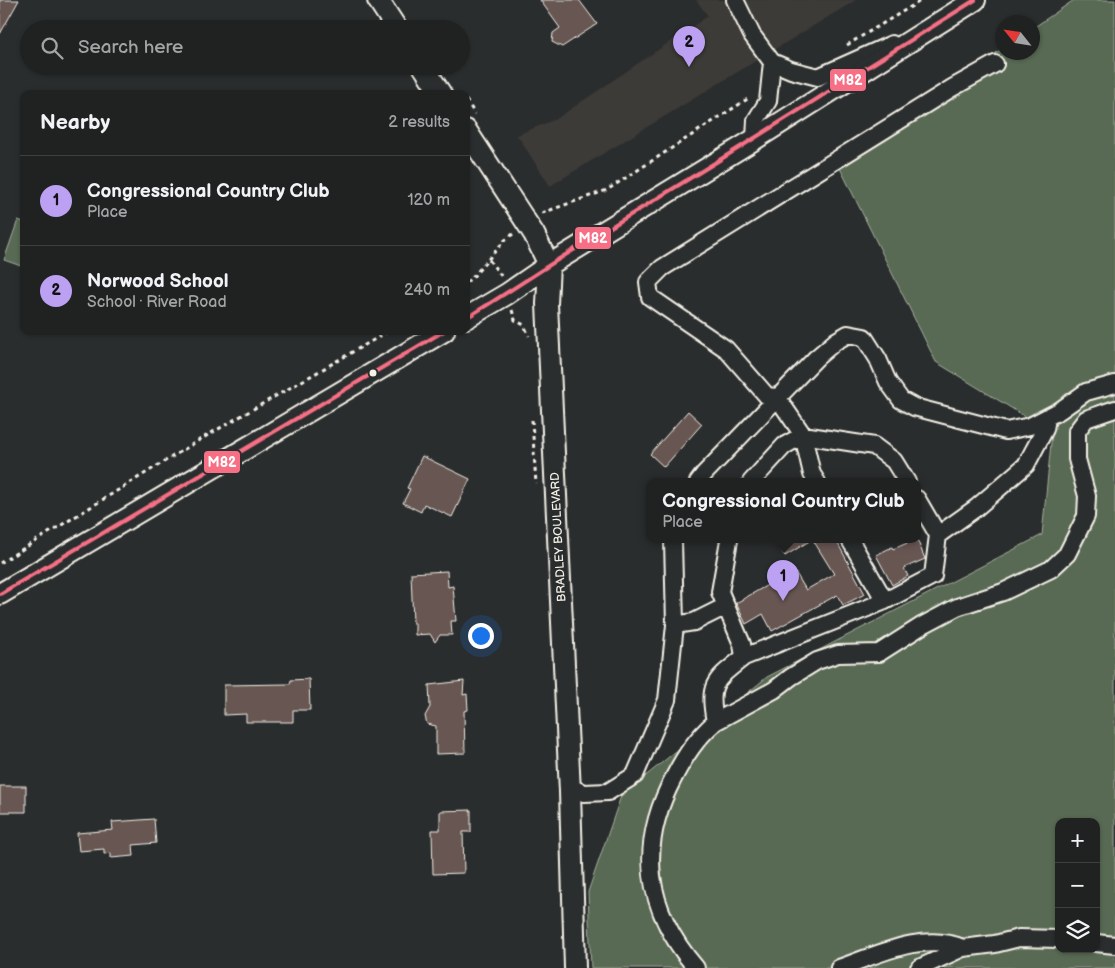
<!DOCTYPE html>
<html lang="en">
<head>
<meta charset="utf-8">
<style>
  body { margin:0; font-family:"Balsamiq Sans",sans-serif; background:#2d2f2f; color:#f1f3f6 }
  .controls { position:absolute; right:15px; bottom:15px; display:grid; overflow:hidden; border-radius:10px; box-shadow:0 1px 4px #0004 }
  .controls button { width:45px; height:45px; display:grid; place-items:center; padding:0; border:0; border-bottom:1px solid #3d3f40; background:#202222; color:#f1f3f6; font:25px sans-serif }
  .compass { position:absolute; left:995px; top:15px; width:45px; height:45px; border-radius:50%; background:#202222; box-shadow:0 1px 4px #0004; rotate:300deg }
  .you { position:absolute; left:480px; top:635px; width:18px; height:18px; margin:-12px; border:4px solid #fff; border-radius:50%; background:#1a73e8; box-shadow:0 0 0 8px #1a73e833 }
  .badge { display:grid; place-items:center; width:32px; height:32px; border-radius:50%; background:#bca0f2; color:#111; font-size:16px; font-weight:700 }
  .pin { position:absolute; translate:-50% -41px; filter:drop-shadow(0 1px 2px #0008) }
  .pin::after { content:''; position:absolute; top:26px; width:18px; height:15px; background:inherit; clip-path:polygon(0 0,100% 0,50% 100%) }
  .popup { position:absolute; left:646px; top:478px; width:275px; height:65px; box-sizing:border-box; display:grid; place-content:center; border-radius:10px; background:#202222; filter:drop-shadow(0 1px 4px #0005); font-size:16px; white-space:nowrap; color:#a2a4a5 }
  .popup b { font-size:19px; color:#f1f3f6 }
  .popup::after { content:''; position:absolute; left:50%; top:100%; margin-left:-10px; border:10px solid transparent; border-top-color:#202222 }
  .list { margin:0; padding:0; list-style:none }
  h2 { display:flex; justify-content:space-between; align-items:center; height:65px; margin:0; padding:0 20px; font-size:21px }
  h2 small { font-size:16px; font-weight:400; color:#a2a4a5 }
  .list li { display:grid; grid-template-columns:32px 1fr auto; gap:15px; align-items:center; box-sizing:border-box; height:90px; padding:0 20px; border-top:1px solid #3d3f40 }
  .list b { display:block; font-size:19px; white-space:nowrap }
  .list p { margin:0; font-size:16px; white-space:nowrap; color:#a2a4a5 }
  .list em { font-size:16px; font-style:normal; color:#a2a4a5 }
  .icon { flex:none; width:28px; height:28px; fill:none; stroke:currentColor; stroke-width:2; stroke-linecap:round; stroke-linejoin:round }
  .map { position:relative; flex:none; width:1115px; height:968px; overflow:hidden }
  .search { position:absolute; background:#202222; box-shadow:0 1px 4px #0004; left:20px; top:20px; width:450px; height:55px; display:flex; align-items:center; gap:12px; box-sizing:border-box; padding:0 18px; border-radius:28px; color:#a2a4a5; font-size:19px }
  .panel { position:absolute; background:#202222; box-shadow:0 1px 4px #0004; left:20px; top:90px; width:450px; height:245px; border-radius:10px }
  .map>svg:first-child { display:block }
</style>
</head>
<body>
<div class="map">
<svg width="1115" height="968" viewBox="0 0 1115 968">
  <rect width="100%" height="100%" fill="#2a2d2e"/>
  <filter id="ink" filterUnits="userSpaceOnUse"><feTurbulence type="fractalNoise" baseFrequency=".02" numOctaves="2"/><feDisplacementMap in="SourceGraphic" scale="10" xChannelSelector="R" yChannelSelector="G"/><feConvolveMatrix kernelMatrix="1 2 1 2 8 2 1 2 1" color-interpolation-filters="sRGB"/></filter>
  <g filter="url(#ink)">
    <path fill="#3d3a39" d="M696 0H856L550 186 517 135 556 119 708 16Z"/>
    <path fill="#596a53" stroke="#a6ae9e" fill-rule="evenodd" d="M1074 0H1115V968H591L588 892 621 796 767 677 1042 535 1052 433 936 362 836 160 1002 49V52H1032L1033 28ZM1059 822H1096V949H1059Z
      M18 220 24 222V267L4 260Z"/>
    <path fill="#685752" stroke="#f4f1e8" d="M0 0H19L0 34Z
      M540 0H579L597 24 562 47 552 42 553 33 560 28Z
      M688 411 702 424 664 467 650 454Z
      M422 456 470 479 452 517 424 504 421 512 403 503 410 489 407 488Z
      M917 539 925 559 904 568 908 576 892 585 876 555 892 547 893 549Z
      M775 540H811L785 556Z
      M813 540H836L865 594 843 605 837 595 772 631 763 614 746 624 736 603 794 570 806 590 834 574Z
      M447 571 448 587 453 586 456 621H451L452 635H440L435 642 430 634 415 635V623H413L411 573Z
      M309 679 310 710H293V722H246V714L224 715V685L290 684 291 680Z
      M464 681 463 695 467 694 468 710 464 711 465 753 436 754V726L427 724 425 716 430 707 429 685Z
      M0 786H26V812H0Z
      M471 810V832H463L464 873 433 874 432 830H440V811Z
      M154 819 156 843 133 845 134 856 111 858V853L104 854V849L79 851 77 833 113 830 112 822Z"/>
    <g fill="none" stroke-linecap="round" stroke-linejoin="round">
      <g stroke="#f4f1e8" stroke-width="20">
        <path id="minor" d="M735 0 752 35 772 62 791 70 818 77 892 44
          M755 139 756 120 768 101 772 62
          M698 482 704 474 816 358 836 341 848 334 864 337 878 359 888 382 901 400 914 407 1006 431 1030 426 1059 411 1086 392 1115 384
          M751 482 784 446 803 435 874 446 894 461 907 482
          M817 482 812 474 803 435 777 397 767 396 726 349 650 297 648 282 662 268 952 88 995 64
          M938 535 976 508 1026 465 1045 429 1047 418
          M729 540 720 592 742 644 744 657 885 601 933 576 938 535 917 499
          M850 540 885 601
          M675 625 694 622 726 606
          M715 722 774 690 791 677 817 661 838 654 879 653 923 625 957 607 1003 592 1051 569 1067 554 1086 516 1087 496 1077 459V431L1086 419 1115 409
          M569 787 584 793 608 792 635 775 667 700 675 625 673 540
          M1096 943 1115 945
          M696 968C645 908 637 846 674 777 686 754 696 739 715 722 708 683 714 681 744 657
          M839 968C877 955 923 931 963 948
          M919 968 963 948 995 944 1019 938 1059 939"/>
      </g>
      <g stroke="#f4f1e8" stroke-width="24">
        <path id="major" d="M378 0 397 29
          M423 66 441 94
          M466 130 534 234 549 265 547 304 570 792 575 968
          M466 318 507 294 549 265 755 139 975 0
          M0 594 444 331"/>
      </g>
      <path stroke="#f4f1e8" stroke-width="3" stroke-dasharray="4 4" stroke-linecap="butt" d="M847 45 922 0
        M466 100 475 114
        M542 213 607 190 749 98
        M489 260 502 277
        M466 282 472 278 504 241 513 234
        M512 310 515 320 524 325 529 336
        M532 420 536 484
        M0 563 201 439 389 331"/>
      <use href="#minor" stroke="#2a2d2e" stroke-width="16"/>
      <use href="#major" stroke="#2a2d2e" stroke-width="20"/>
      <g stroke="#2a2d2e" stroke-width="8">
        <path id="bus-1" d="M466 318C503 296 539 271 575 249 709 167 842 84 975 0
          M0 594 444 331"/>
      </g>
      <use href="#bus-1" stroke="#f76f85" stroke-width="4"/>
    </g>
  </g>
  <circle fill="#f4f1e8" stroke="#2a2d2e" stroke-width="2" cx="373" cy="373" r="4.5"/>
  <g text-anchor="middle" stroke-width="5" stroke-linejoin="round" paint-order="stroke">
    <g font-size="12" fill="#f4f1e8" stroke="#2a2d2e">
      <text transform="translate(558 537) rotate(-93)" y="4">BRADLEY BOULEVARD</text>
    </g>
  </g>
  <g stroke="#2a2d2e" stroke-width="2">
    <rect x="829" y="68" width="38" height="24" rx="5" fill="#f76f85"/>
    <rect x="574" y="226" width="38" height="24" rx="5" fill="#f76f85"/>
    <rect x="203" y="450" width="38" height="24" rx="5" fill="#f76f85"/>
  </g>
  <g font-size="14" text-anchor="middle" font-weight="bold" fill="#fff">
    <text x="848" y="85">M82</text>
    <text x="593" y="243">M82</text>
    <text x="222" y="467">M82</text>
  </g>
</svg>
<div class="controls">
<button>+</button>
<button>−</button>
<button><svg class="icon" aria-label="layers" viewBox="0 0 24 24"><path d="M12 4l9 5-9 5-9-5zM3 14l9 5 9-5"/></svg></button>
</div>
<svg class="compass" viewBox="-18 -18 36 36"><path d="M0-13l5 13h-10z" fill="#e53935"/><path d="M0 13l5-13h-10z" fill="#a2a4a5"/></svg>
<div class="you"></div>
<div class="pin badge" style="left:783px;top:601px">1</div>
<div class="popup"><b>Congressional Country Club</b>Place</div>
<div class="pin badge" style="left:689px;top:67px">2</div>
<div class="search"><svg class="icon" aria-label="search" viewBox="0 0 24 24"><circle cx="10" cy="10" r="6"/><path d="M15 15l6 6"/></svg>Search here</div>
<section class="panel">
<h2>Nearby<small>2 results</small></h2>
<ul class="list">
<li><span class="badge">1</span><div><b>Congressional Country Club</b><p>Place</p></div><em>120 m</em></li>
<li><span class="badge">2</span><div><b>Norwood School</b><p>School · River Road</p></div><em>240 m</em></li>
</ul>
</section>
</div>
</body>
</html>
